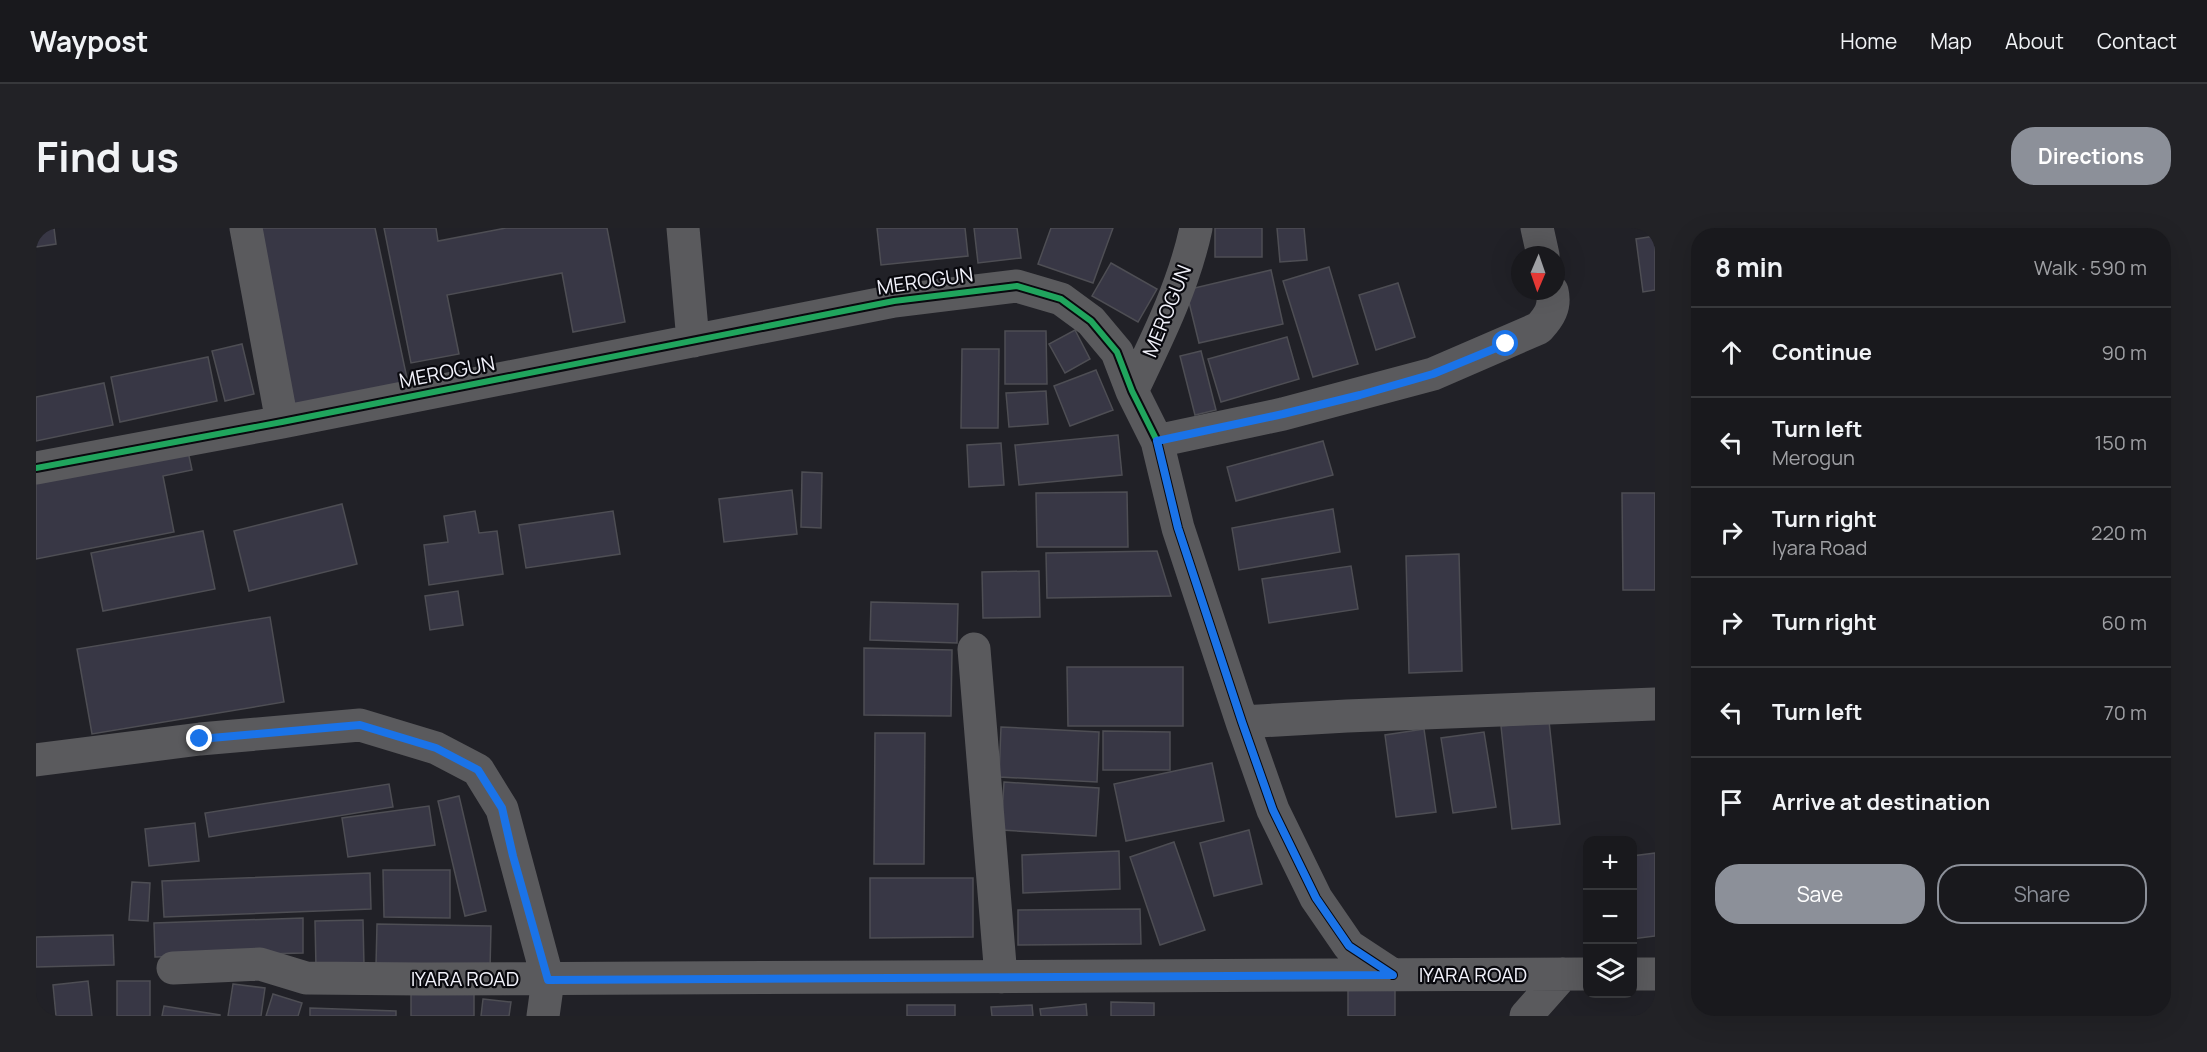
<!DOCTYPE html>
<html lang="en">
<head>
<meta charset="utf-8">
<style>
  body { margin:0; font-family:Manrope,sans-serif; background:#222226; color:#f1f3f6 }
  .controls { position:absolute; right:18px; bottom:18px; display:grid; overflow:hidden; border-radius:12px; box-shadow:0 6px 24px #0002 }
  .controls button { width:54px; height:54px; display:grid; place-items:center; padding:0; border:0; border-bottom:2px solid #37383b; background:#19191d; color:#f1f3f6; font:30px sans-serif }
  .compass { position:absolute; left:1475px; top:18px; width:54px; height:54px; border-radius:50%; background:#19191d; box-shadow:0 6px 24px #0002; rotate:182deg }
  .stop { position:absolute; width:18px; height:18px; margin:-14px; border:4px solid #1a73e8; border-radius:50%; background:#fff }
  .stop.end { background:#1a73e8; border-color:#fff; box-shadow:0 2px 6px #0008 }
  .list { margin:0; padding:0; list-style:none }
  h2 { display:flex; justify-content:space-between; align-items:center; height:78px; margin:0; padding:0 24px; font-size:26px }
  h2 small { font-size:20px; font-weight:400; color:#9fa0a4 }
  .list li { display:grid; grid-template-columns:39px 1fr auto; gap:18px; align-items:center; box-sizing:border-box; height:90px; padding:0 24px; border-top:2px solid #37383b }
  .list b { display:block; font-size:22px; white-space:nowrap }
  .list p { margin:0; font-size:20px; white-space:nowrap; color:#9fa0a4 }
  .list em { font-size:20px; font-style:normal; color:#9fa0a4 }
  .actions { display:flex; gap:12px; padding:18px 24px }
  .actions a { flex:1; padding:14px 0; border:2px solid #8c9099; border-radius:24px; text-align:center; font-size:21px; color:#8c9099 }
  .actions .main { background:#8c9099; color:#fff }
  .icon { flex:none; width:33px; height:33px; fill:none; stroke:currentColor; stroke-width:2; stroke-linecap:round; stroke-linejoin:round }
  .map { position:relative; flex:none; width:1619px; height:788px; overflow:hidden; border-radius:24px }
  header { display:flex; align-items:center; gap:36px; box-sizing:border-box; height:84px; padding:0 30px; background:#19191d; border-bottom:2px solid #37383b }
  header strong { font-size:28px }
  nav { display:flex; gap:33px; margin-inline-start:auto; font-size:21px }
  .intro { display:flex; align-items:center; justify-content:space-between; box-sizing:border-box; height:144px; padding:0 36px }
  h1 { margin:0; font-size:42px }
  .button { padding:15px 27px; border-radius:24px; background:#8c9099; color:#fff; font-size:21px; font-weight:700 }
  main { display:flex; gap:36px; padding:0 36px }
  aside { flex:1; background:#19191d; border-radius:24px; box-shadow:0 6px 24px #0002 }
  .map>svg:first-child { display:block }
</style>
</head>
<body>
<header>
<strong>Waypost</strong>
<nav><a>Home</a><a>Map</a><a>About</a><a>Contact</a></nav>
</header>
<div class="intro"><h1>Find us</h1><a class="button">Directions</a></div>
<main>
<div class="map">
<svg width="1619" height="788" viewBox="0 0 1619 788">
  <rect width="100%" height="100%" fill="#212127"/>
  <path fill="#383745" stroke="#4e4e54" stroke-width="1.5" d="M0 0H18L20 16 0 19Z
    M221 0H339L372 155 259 179Z
    M348 0H400L402 13 470 0H571L589 94 537 104 526 45 411 67 423 126 375 135Z
    M841 0H929L932 28 845 37Z
    M938 0H981L985 30 942 35Z
    M1015 0H1077L1057 55 1002 36Z
    M1179 0H1226V29H1179Z
    M1241 0H1268L1271 32 1244 34Z
    M1619 8V62L1607 64 1600 11Z
    M1075 35 1121 61 1102 94 1056 68Z
    M1293 39 1322 136 1277 149 1247 53Z
    M1235 42 1247 96 1163 115 1150 62Z
    M1362 55 1379 109 1340 122 1323 67Z
    M1039 102 1054 131 1029 145 1013 116Z
    M969 103H1010L1011 156H969Z
    M1251 109 1263 151 1185 174 1172 131Z
    M206 116 218 166 189 173 176 123Z
    M926 121H963L962 200H925Z
    M1165 123 1180 182 1159 187 1144 128Z
    M172 129 181 173 84 194 75 149Z
    M1060 142 1077 182 1034 198 1018 158Z
    M68 155 77 197 0 213V169Z
    M1010 163 1012 196 973 199 970 165Z
    M1082 207 1086 247 983 257 979 217Z
    M1287 213 1297 247 1200 273 1191 239Z
    M150 214 156 242 127 248 138 304 0 331V244Z
    M965 215 968 257 933 259 931 217Z
    M766 244 786 245 785 300 765 299Z
    M756 262 761 306 688 314 683 271Z
    M1091 264 1092 319H1001L1000 265Z
    M1586 265H1619V362H1587Z
    M306 276 321 336 213 363 198 303Z
    M1297 281 1304 324 1203 342 1196 300Z
    M439 283 443 305 461 303 467 346 393 357 388 317 412 314 408 288Z
    M577 283 584 326 490 340 483 297Z
    M167 303 179 361 67 383 55 325Z
    M1121 323 1135 368 1011 370 1010 325Z
    M1423 326 1426 443 1373 445 1370 328Z
    M1315 338 1322 381 1233 395 1226 351Z
    M1003 343 1004 389 947 390 946 344Z
    M422 363 427 397 394 402 389 368Z
    M835 374 922 376 921 415 834 412Z
    M234 389 248 474 56 506 41 421Z
    M828 420 916 422 915 488 828 487Z
    M1031 439H1147V498H1032Z
    M1513 493 1524 596 1476 601 1465 498Z
    M965 499 1063 504 1061 554 963 549Z
    M1388 501 1400 584 1360 589 1349 507Z
    M1067 503 1134 504V542H1067Z
    M1448 504 1460 579 1417 585 1405 510Z
    M839 505H889L888 636H838Z
    M1176 535 1188 593 1090 613 1078 556Z
    M968 554 1063 560 1060 608 965 602Z
    M353 556 357 579 173 609 169 585Z
    M423 568 450 683 429 688 402 573Z
    M393 578 399 617 312 629 306 590Z
    M159 595 163 633 113 638 109 601Z
    M1213 602 1226 656 1178 668 1164 615Z
    M1138 614 1169 702 1124 717 1094 629Z
    M1083 623 1084 661 987 665 986 627Z
    M1619 625V708L1596 711V628Z
    M347 642H414V690L348 689Z
    M334 645 335 681 128 689 126 653Z
    M834 650H937V709L834 710Z
    M96 654 114 655 112 693 93 692Z
    M1104 681 1105 716 982 717V682Z
    M267 690V725L119 729 118 695Z
    M327 692 328 738 280 740 279 693Z
    M341 696 455 698 454 741 340 738Z
    M77 707 78 737 0 739V709Z
    M52 753 56 788H20L17 757Z
    M81 753H114V788H81Z
    M1359 755V788H1312V756Z
    M197 756 229 760 225 788H192Z
    M375 763 438 764V788H375Z
    M237 766 266 775 262 788H230Z
    M447 771 475 774 473 788H445Z
    M1075 774 1118 775V788H1075Z
    M1050 776 1051 788H1005L1004 781Z
    M871 777H919V788H871Z
    M996 777 997 788H956L955 779Z
    M128 778 184 787V788H126Z
    M274 780 360 783V788H274Z"/>
  <g fill="none" stroke-linecap="round" stroke-linejoin="round">
    <path stroke="#5a5a5d" stroke-width="33" d="M210 0 246 194
      M647 0 657 113
      M1501 0 1507 27
      M1096 163C1121 111 1148 57 1160 0
      M1121 213 1247 186 1397 146 1503 100C1513 89 1520 79 1516 63
      M0 240 246 194 858 73 981 58 1025 71 1055 93 1081 124 1096 163 1121 213 1142 300 1206 494 1237 582 1280 670 1313 718 1357 747
      M938 421 965 749
      M1206 494 1311 488 1619 476
      M0 532 164 511 324 497 400 520 442 542 466 581 512 752 507 788
      M137 740 224 736 270 750 387 751 1552 746
      M1596 746H1619
      M1490 788 1527 746"/>
    <g stroke="#09090e" stroke-width="10">
      <path id="cycleway" d="M0 240 246 194 858 73 981 58 1025 71 1055 93 1081 124 1096 163 1121 213 1142 300 1206 494 1237 582 1280 670 1313 718 1357 747"/>
    </g>
    <use href="#cycleway" stroke="#20a55d" stroke-width="6"/>
  </g>
  <g fill="none" stroke-linecap="round" stroke-linejoin="round">
    <path stroke="#1a73e8" stroke-width="8" d="M164 511 324 497 400 520 442 542 466 580 477 628 512 752 1357 747 1313 718 1280 670 1237 582 1206 494 1142 300 1121 213 1247 186 1324 167 1397 146 1470 116"/>
  </g>
  <g text-anchor="middle" stroke-width="4.5" stroke-linejoin="round" paint-order="stroke">
    <g font-size="20" fill="#f2f2fb" stroke="#09090e">
      <text transform="translate(889 53) rotate(-8)" y="7">MEROGUN</text>
      <text transform="translate(1131 83) rotate(-68)" y="7">MEROGUN</text>
      <text transform="translate(411 144) rotate(-11)" y="7">MEROGUN</text>
      <text x="1437" y="754">IYARA ROAD</text>
      <text x="429" y="758">IYARA ROAD</text>
    </g>
  </g>
</svg>
<div class="controls">
<button>+</button>
<button>−</button>
<button><svg class="icon" aria-label="layers" viewBox="0 0 24 24"><path d="M12 4l9 5-9 5-9-5zM3 14l9 5 9-5"/></svg></button>
</div>
<svg class="compass" viewBox="-18 -18 36 36"><path d="M0-13l5 13h-10z" fill="#e53935"/><path d="M0 13l5-13h-10z" fill="#9fa0a4"/></svg>
<div class="stop" style="left:1470px;top:116px"></div>
<div class="stop end" style="left:164px;top:511px"></div>
</div>
<aside>
<h2>8 min<small>Walk · 590 m</small></h2>
<ul class="list">
<li><svg class="icon" aria-label="ahead" viewBox="0 0 24 24"><path d="M12 20V5M6 11l6-6 6 6"/></svg><div><b>Continue</b></div><em>90 m</em></li>
<li><svg class="icon" aria-label="left" viewBox="0 0 24 24"><path d="M17 20v-9H6M10 6l-5 5 5 5"/></svg><div><b>Turn left</b><p>Merogun</p></div><em>150 m</em></li>
<li><svg class="icon" aria-label="right" viewBox="0 0 24 24"><path d="M7 20v-9h11M14 6l5 5-5 5"/></svg><div><b>Turn right</b><p>Iyara Road</p></div><em>220 m</em></li>
<li><svg class="icon" aria-label="right" viewBox="0 0 24 24"><path d="M7 20v-9h11M14 6l5 5-5 5"/></svg><div><b>Turn right</b></div><em>60 m</em></li>
<li><svg class="icon" aria-label="left" viewBox="0 0 24 24"><path d="M17 20v-9H6M10 6l-5 5 5 5"/></svg><div><b>Turn left</b></div><em>70 m</em></li>
<li><svg class="icon" aria-label="arrive" viewBox="0 0 24 24"><path d="M6 21V4h12l-3 4 3 4H6"/></svg><div><b>Arrive at destination</b></div></li>
</ul>
<div class="actions"><a class="main">Save</a><a>Share</a></div>
</aside>
</main>
</body>
</html>
